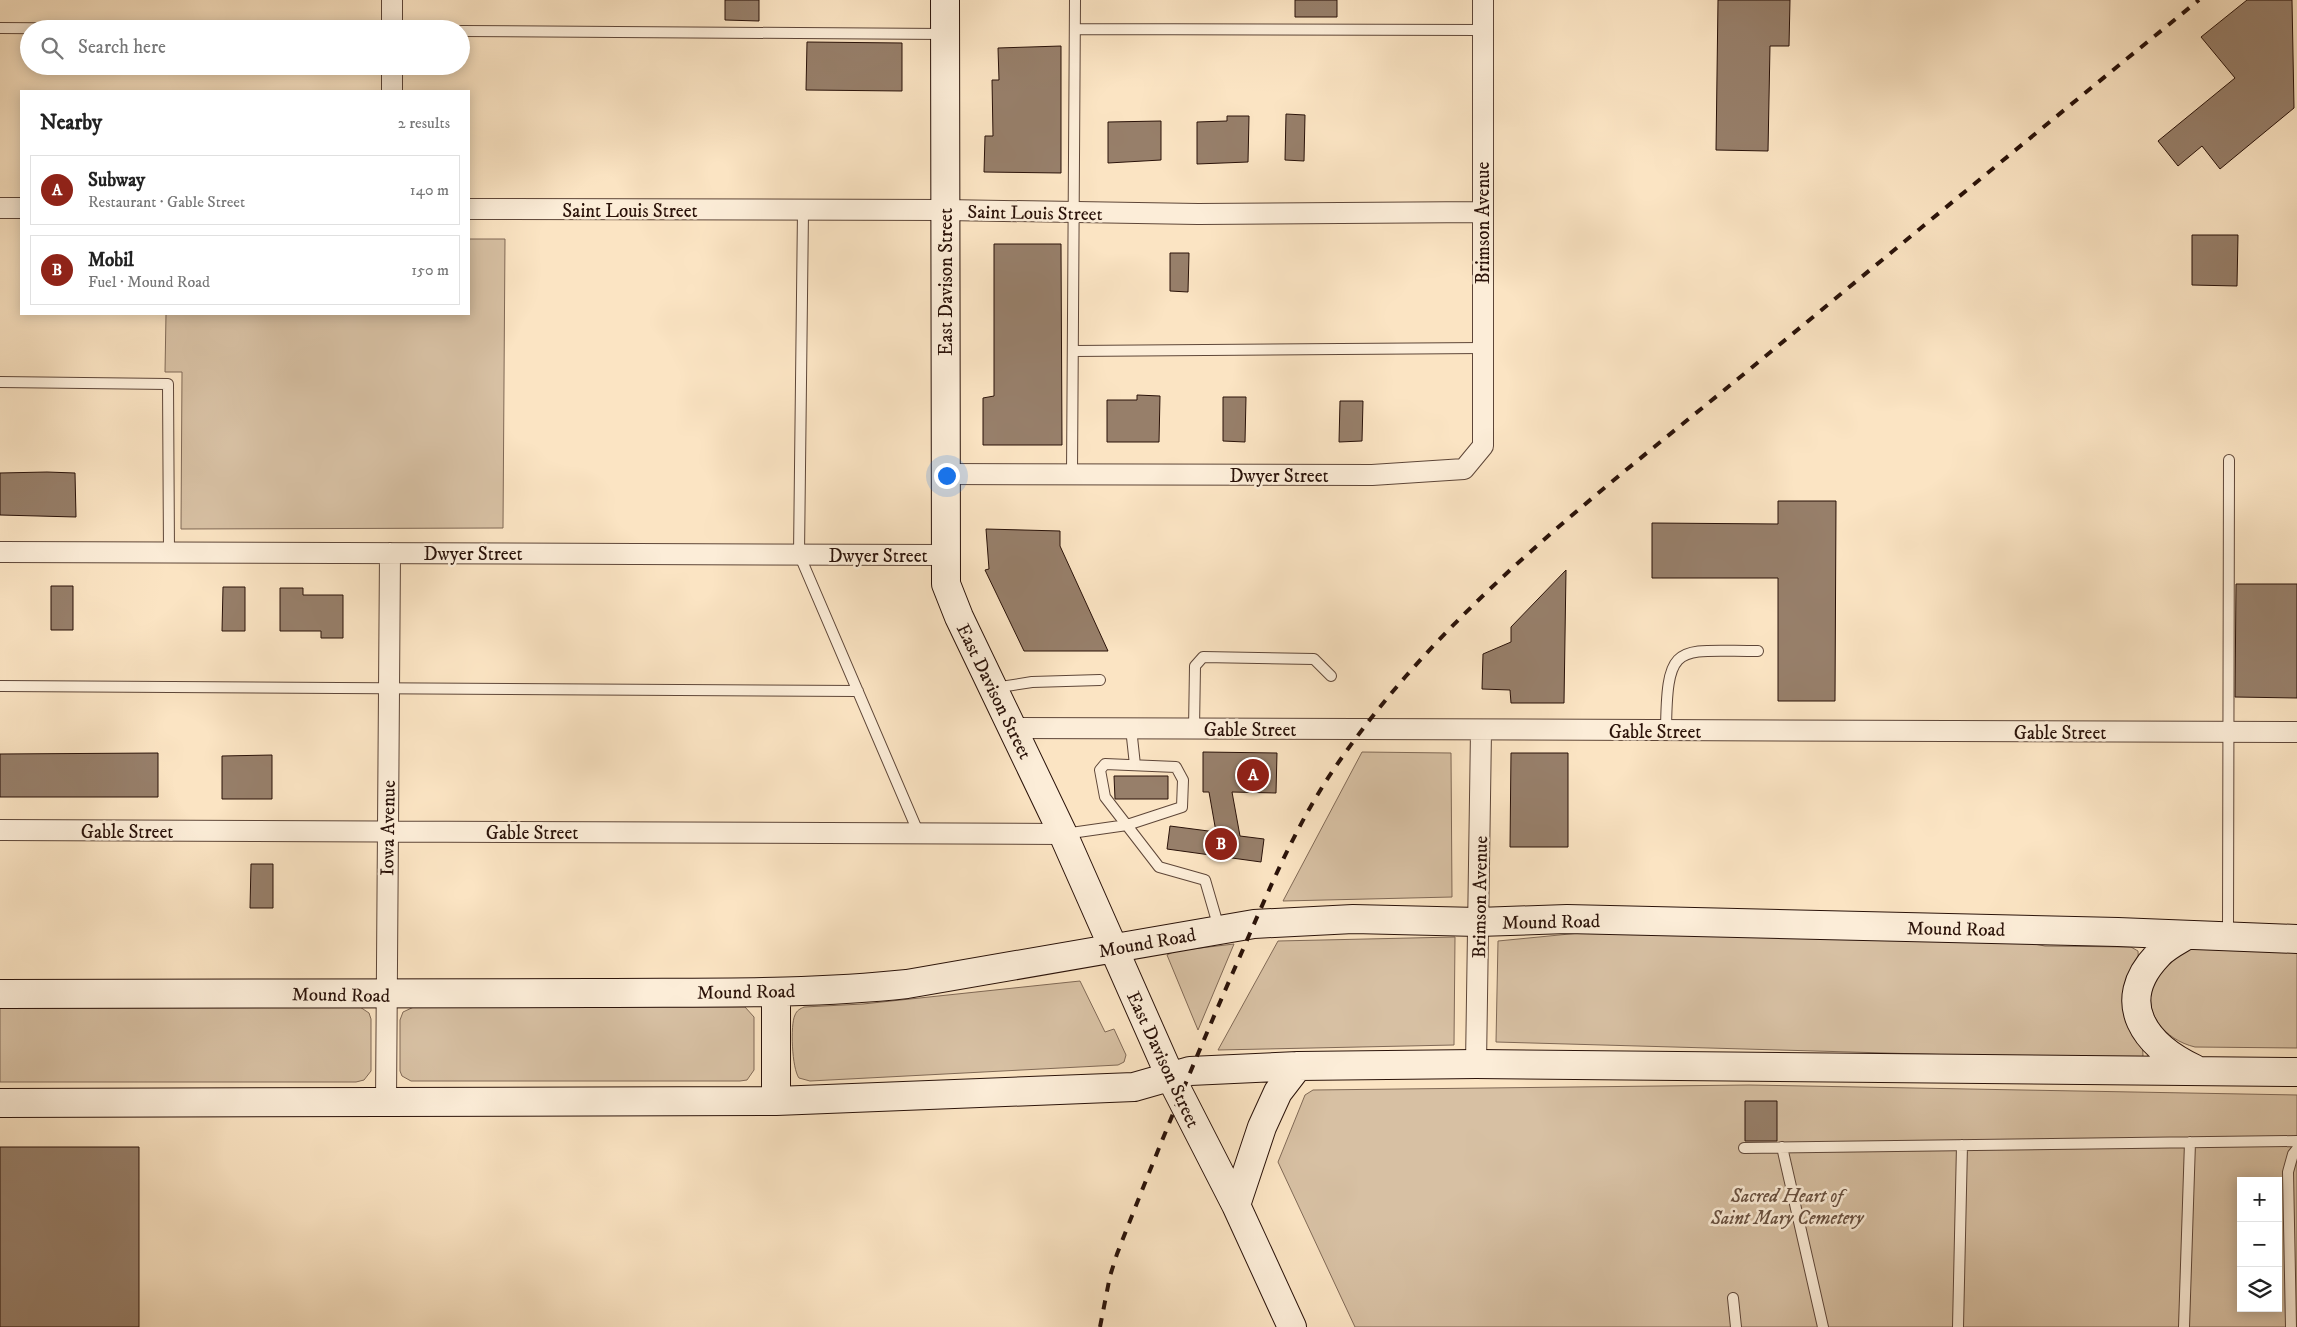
<!DOCTYPE html>
<html lang="en">
<head>
<meta charset="utf-8">
<style>
  body { margin:0; font-family:"IM FELL DW Pica",serif; background:#f2f2f2; color:#222 }
  .controls { position:absolute; right:15px; bottom:15px; display:grid; overflow:hidden; border-radius:0px; box-shadow:0 2px 12px #0003 }
  .controls button { width:45px; height:45px; display:grid; place-items:center; padding:0; border:0; border-bottom:1px solid #e0e0e0; background:#fff; color:#222; font:25px sans-serif }
  .you { position:absolute; left:946px; top:475px; width:18px; height:18px; margin:-12px; border:4px solid #fff; border-radius:50%; background:#1a73e8; box-shadow:0 0 0 8px #1a73e833 }
  .badge { display:grid; place-items:center; width:32px; height:32px; border-radius:50%; background:#8f2418; color:#fff; font-size:16px; font-weight:700 }
  .pin { position:absolute; translate:-50% -50%; border:2px solid #fff; box-shadow:0 1px 5px #0006 }
  .list { margin:0; padding:0; list-style:none }
  h2 { display:flex; justify-content:space-between; align-items:center; height:65px; margin:0; padding:0 20px; font-size:21px }
  h2 small { font-size:16px; font-weight:400; color:#767676 }
  .list li { display:grid; grid-template-columns:32px 1fr auto; gap:15px; align-items:center; box-sizing:border-box; height:70px; margin:0 10px 10px; padding:0 10px; border:1px solid #e0e0e0; border-radius:0px }
  .list b { display:block; font-size:19px; white-space:nowrap }
  .list p { margin:0; font-size:16px; white-space:nowrap; color:#767676 }
  .list em { font-size:16px; font-style:normal; color:#767676 }
  .icon { flex:none; width:28px; height:28px; fill:none; stroke:currentColor; stroke-width:2; stroke-linecap:round; stroke-linejoin:round }
  .map { position:relative; flex:none; width:2297px; height:1327px; overflow:hidden }
  .search { position:absolute; background:#fff; box-shadow:0 2px 12px #0003; left:20px; top:20px; width:450px; height:55px; display:flex; align-items:center; gap:12px; box-sizing:border-box; padding:0 18px; border-radius:28px; color:#767676; font-size:19px }
  .panel { position:absolute; background:#fff; box-shadow:0 2px 12px #0003; left:20px; top:90px; width:450px; height:225px; border-radius:0px }
  .map>svg:first-child { display:block }
</style>
</head>
<body>
<div class="map">
<svg width="2297" height="1327" viewBox="0 0 2297 1327">
  <rect width="100%" height="100%" fill="#fbe4c3"/>
  <filter id="stains"><feTurbulence type="fractalNoise" baseFrequency=".004" numOctaves="4"/><feColorMatrix values="0 0 0 0 .2 0 0 0 0 .09 0 0 0 0 .02 0 0 0 .5 -.17"/></filter>
  <radialGradient id="worn" r=".72"><stop offset=".6" stop-color="#630" stop-opacity="0"/><stop offset="1" stop-color="#630" stop-opacity=".3"/></radialGradient>
  <path fill="#d7c0a3" stroke="#806956" fill-rule="evenodd" d="M469 239H505L503 528 181 529 182 372H165L166 314H469Z
    M1362 752 1451 753 1452 897 1283 901Z
    M1590 932 2006 939 2045 946 2131 947 2138 951 2143 1056 2134 1060 1496 1042 1498 941Z
    M1455 937 1454 1045 1218 1050 1278 941Z
    M1234 944 1198 1030 1167 955 1175 951Z
    M2198 948 2297 950V1048L2195 1047C2165 1040 2140 1012 2155 980 2160 970 2169 960 2175 951Z
    M1080 981 1105 1032 1114 1029 1126 1055 1124 1062 1118 1065 810 1081 799 1078C792 1069 790 1025 795 1015 797 1010 800 1009 804 1007L863 1004Z
    M416 1006 745 1007 754 1017V1070L747 1080 740 1081H411L402 1076 400 1071V1020L403 1012Z
    M360 1007 369 1013 371 1019V1071L364 1080 356 1082H0V1008Z
    M1749 1085 2297 1095V1327H1355L1278 1162 1305 1095 1313 1090ZM2241 1181H2278V1308H2241Z"/>
  <path fill="#977f6a" stroke="#2a1209" d="M725 0H759V21L725 20Z
    M1295 0H1337V17H1295Z
    M1718 0H1790L1789 46H1770L1768 151 1716 150Z
    M2247 0H2292L2294 108 2220 169 2202 146 2178 166 2158 141 2235 78 2201 37Z
    M807 42 902 43V91L806 90Z
    M1061 46V173L984 172 985 136H993L992 80H999L998 48Z
    M1286 114 1305 115 1304 161 1285 160Z
    M1227 116H1249L1248 162 1197 164V122L1227 121Z
    M1161 121V160L1108 163V122Z
    M2192 235H2238L2237 286 2192 285Z
    M994 244H1061L1062 445H983V398L994 396Z
    M1170 253H1189L1188 292 1170 291Z
    M1137 395 1160 396 1159 442H1107V400H1137Z
    M1223 397H1246L1245 442 1223 441Z
    M1340 401H1363L1362 441 1339 442Z
    M47 472 75 473 76 517 0 515V473Z
    M1778 501H1836L1835 701H1778V578H1652V523L1778 524Z
    M986 529 1060 531V546L1108 651H1024L985 570 989 569Z
    M1566 570 1564 703H1511L1510 690 1482 689 1483 654 1511 642V627Z
    M2236 584H2297V698L2235 697Z
    M51 586H73V630H51Z
    M223 587H245V631H222Z
    M280 588H303V595H343V638H321V631H280Z
    M1203 752 1277 753 1276 793 1232 792 1240 836 1264 839 1261 862 1167 849 1170 826 1216 832 1209 792H1203Z
    M158 753V797H0V754Z
    M1511 753H1568V847H1510Z
    M272 755V799H222V756Z
    M1114 776H1168V799H1115Z
    M251 864H273V908H250Z
    M1745 1101H1777V1141H1745Z
    M0 1147H139V1327H0Z"/>
  <g fill="none" stroke-linecap="round" stroke-linejoin="round">
    <g stroke="#5e4638" stroke-width="12">
      <path id="service" d="M0 28 148 29
        M1075 29 1483 30
        M461 31 945 34
        M803 210 799 554 919 834
        M1073 351 1483 348
        M0 382 168 384 169 552
        M1072 474 1075 0
        M0 686 858 691
        M994 688 1032 682 1100 680
        M1131 728 1135 765
        M1194 729 1195 666 1203 657 1314 659 1331 676
        M1666 731C1667 640 1676 651 1758 651
        M1064 834 1127 825 1182 807 1183 780 1176 767 1105 764 1100 770 1105 797 1159 867 1205 880 1219 928
        M2228 936 2229 460
        M1782 1147 1823 1327
        M1744 1148 2297 1141
        M1733 1298 1736 1327
        M1958 1327 1962 1145
        M2184 1327 2190 1142
        M2291 1327 2288 1172 2293 1154 2297 1149"/>
    </g>
    <g stroke="#5e4638" stroke-width="22">
      <path id="minor" d="M392 29V0
        M392 91V66
        M0 208H21
        M469 209 945 210 1198 214 1482 212
        M945 474 1372 475 1464 469 1483 446V0
        M0 552 945 555
        M1013 728 2297 732
        M0 830 1063 834
        M1476 1064 1481 731
        M386 1102 390 553"/>
    </g>
    <g stroke="#2a1209" stroke-width="30">
      <path id="secondary" d="M945 0 946 584 959 617 1063 834 1170 1076 1236 1205 1292 1327
        M2187 935C2177 941 2165 947 2158 955 2112 1003 2146 1046 2195 1069
        M776 992V1101
        M0 994C198 992 395 995 593 993 698 992 803 995 907 984L1254 924 1353 919 1478 922 1567 919 2118 932 2297 939
        M0 1103 776 1101 1134 1087 1190 1071 1298 1066 1476 1064 2297 1072
        M1236 1205 1262 1127 1278 1092 1298 1066"/>
    </g>
    <use href="#service" stroke="#fcedd8" stroke-width="10"/>
    <use href="#minor" stroke="#fcedd8" stroke-width="20"/>
    <use href="#secondary" stroke="#fcedd8" stroke-width="28"/>
    <path stroke="#2a1209" stroke-width="4" stroke-dasharray="9 9" stroke-linecap="butt" d="M1100 1327 1110 1276 1117 1254C1155 1156 1195 1059 1237 963 1267 895 1294 827 1336 766 1442 611 1595 496 1739 378 1892 252 2045 125 2199 0"/>
  </g>
  <g text-anchor="middle" stroke-width="5" stroke-linejoin="round" paint-order="stroke">
    <g font-size="19" fill="#2a1209" stroke="#fcedd8">
      <text x="630" y="217">Saint Louis Street</text>
      <text transform="translate(1035 212) rotate(1)" y="7">Saint Louis Street</text>
      <text transform="translate(1482 223) rotate(-90)" y="7">Brimson Avenue</text>
      <text transform="translate(945 282) rotate(-90)" y="7">East Davison Street</text>
      <text x="1279" y="482">Dwyer Street</text>
      <text x="473" y="560">Dwyer Street</text>
      <text x="878" y="562">Dwyer Street</text>
      <text transform="translate(995 691) rotate(64)" y="7">East Davison Street</text>
      <text x="1250" y="736">Gable Street</text>
      <text x="1655" y="738">Gable Street</text>
      <text x="2060" y="739">Gable Street</text>
      <text transform="translate(387 828) rotate(-89)" y="7">Iowa Avenue</text>
      <text x="127" y="838">Gable Street</text>
      <text x="532" y="839">Gable Street</text>
      <text transform="translate(1479 897) rotate(-89)" y="7">Brimson Avenue</text>
      <text transform="translate(1551 921) rotate(-1)" y="7">Mound Road</text>
      <text transform="translate(1956 928) rotate(1)" y="7">Mound Road</text>
      <text transform="translate(1147 942) rotate(-10)" y="7">Mound Road</text>
      <text transform="translate(746 991) rotate(-1)" y="7">Mound Road</text>
      <text transform="translate(341 994) rotate(1)" y="7">Mound Road</text>
      <text transform="translate(1164 1059) rotate(65)" y="7">East Davison Street</text>
    </g>
    <g font-size="19" font-style="italic" fill="#674f3f" stroke="#fcedd8">
      <text x="1787" y="1202">Sacred Heart of<tspan x="1787" dy="22">Saint Mary Cemetery</tspan></text>
    </g>
  </g>
  <rect width="100%" height="100%" filter="url(#stains)"/>
  <rect width="100%" height="100%" fill="url(#worn)"/>
</svg>
<div class="controls">
<button>+</button>
<button>−</button>
<button><svg class="icon" aria-label="layers" viewBox="0 0 24 24"><path d="M12 4l9 5-9 5-9-5zM3 14l9 5 9-5"/></svg></button>
</div>
<div class="you"></div>
<div class="pin badge" style="left:1253px;top:775px">A</div>
<div class="pin badge" style="left:1221px;top:844px">B</div>
<div class="search"><svg class="icon" aria-label="search" viewBox="0 0 24 24"><circle cx="10" cy="10" r="6"/><path d="M15 15l6 6"/></svg>Search here</div>
<section class="panel">
<h2>Nearby<small>2 results</small></h2>
<ul class="list">
<li><span class="badge">A</span><div><b>Subway</b><p>Restaurant · Gable Street</p></div><em>140 m</em></li>
<li><span class="badge">B</span><div><b>Mobil</b><p>Fuel · Mound Road</p></div><em>150 m</em></li>
</ul>
</section>
</div>
</body>
</html>
